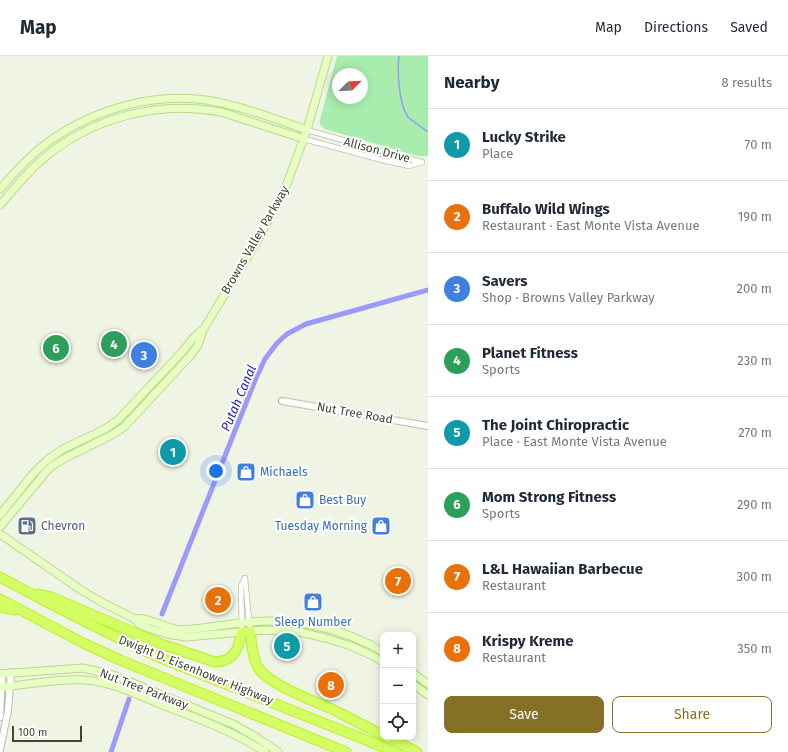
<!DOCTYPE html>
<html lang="en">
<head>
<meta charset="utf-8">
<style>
  body { margin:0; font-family:"Fira Sans",sans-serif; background:#f6f6f7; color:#1f2937 }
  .controls { position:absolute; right:12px; bottom:12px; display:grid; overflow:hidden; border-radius:8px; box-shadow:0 2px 10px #0003 }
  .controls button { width:36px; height:36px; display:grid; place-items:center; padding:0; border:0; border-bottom:1px solid #e0e1e3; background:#fff; color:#1f2937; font:20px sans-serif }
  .compass { position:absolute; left:332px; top:12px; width:36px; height:36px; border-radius:50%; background:#fff; box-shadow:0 2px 10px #0003; rotate:66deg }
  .scale { position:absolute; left:12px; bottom:10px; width:70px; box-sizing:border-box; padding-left:4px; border:2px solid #434733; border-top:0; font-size:11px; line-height:14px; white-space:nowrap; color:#434733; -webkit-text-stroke:3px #fff; paint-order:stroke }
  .you { position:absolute; left:216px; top:415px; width:14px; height:14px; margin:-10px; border:3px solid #fff; border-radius:50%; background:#1a73e8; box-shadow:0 0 0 6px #1a73e833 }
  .badge { display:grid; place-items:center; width:26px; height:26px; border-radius:50%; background:#847125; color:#fff; font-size:13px; font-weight:700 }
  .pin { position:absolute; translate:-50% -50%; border:2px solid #fff; box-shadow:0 1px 4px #0006 }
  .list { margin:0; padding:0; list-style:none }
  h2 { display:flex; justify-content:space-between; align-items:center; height:52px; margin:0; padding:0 16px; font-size:17px }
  h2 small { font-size:13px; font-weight:400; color:#747a83 }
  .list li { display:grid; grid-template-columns:26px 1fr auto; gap:12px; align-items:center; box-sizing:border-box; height:72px; padding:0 16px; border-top:1px solid #e0e1e3 }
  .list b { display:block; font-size:15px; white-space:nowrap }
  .list p { margin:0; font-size:13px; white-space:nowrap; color:#747a83 }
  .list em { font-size:13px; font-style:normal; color:#747a83 }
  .actions { display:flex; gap:8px; padding:12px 16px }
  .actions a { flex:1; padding:9px 0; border:1px solid #847125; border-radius:8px; text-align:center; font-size:14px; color:#847125 }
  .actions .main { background:#847125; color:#fff }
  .icon { flex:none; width:22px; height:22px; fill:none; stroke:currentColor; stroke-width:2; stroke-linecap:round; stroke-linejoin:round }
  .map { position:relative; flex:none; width:428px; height:696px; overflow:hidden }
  header { display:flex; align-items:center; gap:24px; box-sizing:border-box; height:56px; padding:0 20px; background:#fff; border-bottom:1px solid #e0e1e3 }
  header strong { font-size:19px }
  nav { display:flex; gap:22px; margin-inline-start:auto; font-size:14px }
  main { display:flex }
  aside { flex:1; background:#fff }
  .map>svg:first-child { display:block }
</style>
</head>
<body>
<header>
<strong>Map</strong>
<nav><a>Map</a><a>Directions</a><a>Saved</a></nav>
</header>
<main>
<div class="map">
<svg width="428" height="696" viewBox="0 0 428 696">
  <rect width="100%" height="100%" fill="#eff4e4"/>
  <path fill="#a8edad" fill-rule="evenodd" d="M337 0H428V100H419L403 96 325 73 320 69V64ZM338 18H362V42H338Z"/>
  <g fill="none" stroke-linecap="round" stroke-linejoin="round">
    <path stroke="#9c9af8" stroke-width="1.5" d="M399 0C397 15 399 49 408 61 412 65 423 72 428 76"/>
    <path stroke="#9c9af8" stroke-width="5" d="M162 558 256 322 265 303 277 287 287 278 306 268 428 234
      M111 696 129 643"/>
    <g stroke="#b9c1a6" stroke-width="6">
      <path id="minor" d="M307 74 421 106
        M304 83 386 105 409 110 422 106
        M245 522 250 575
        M242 576 241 530 245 522"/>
    </g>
    <g stroke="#b9c1a6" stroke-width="8">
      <path id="tertiary" d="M282 345 428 370
        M0 661 2 617
        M0 694 8 655 11 616"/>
    </g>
    <g stroke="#bcd68d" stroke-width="9">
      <path id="secondary" d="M0 133C13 118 27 102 43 90 91 53 157 34 217 46 248 52 278 64 307 74
        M0 149C14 133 27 116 44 102 92 62 158 44 220 56 230 58 239 62 249 65 267 71 286 77 304 83
        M0 459 32 419 47 404 63 393 105 373 118 364 184 294 193 282 202 274
        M0 471 45 417 52 410 67 401 110 380 124 371 190 300 198 289 203 274 259 182 286 130 307 74 328 0
        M0 478 81 534 103 547 135 563 139 568 148 572 167 578 186 581 263 574 300 576 325 582 351 590 373 600 383 606
        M135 563C145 560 167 572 179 574 203 573 226 568 250 566 295 562 344 572 383 596
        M413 617 428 628
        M0 618 83 612 113 619 233 668 256 681 278 696
        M413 628 428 639
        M0 631C28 629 57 622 85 624 111 626 136 638 160 648 196 662 233 675 265 696"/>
    </g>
    <g stroke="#bbee24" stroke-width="11">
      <path id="motorway" d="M0 521C54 550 107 578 163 603L396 696
        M39 538 51 541 161 588 215 606C235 605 238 593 242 576
        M0 543 83 587 120 604 346 696
        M0 551 15 554
        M250 575C252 588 252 602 259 613 271 630 320 647 340 657 354 664 368 672 383 679
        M386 681 417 696"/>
    </g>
    <use href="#minor" stroke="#fff" stroke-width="4.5"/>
    <use href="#tertiary" stroke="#fff" stroke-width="6"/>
    <use href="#secondary" stroke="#e8ffc3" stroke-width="7"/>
    <use href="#motorway" stroke="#d3ff64" stroke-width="9"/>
  </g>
  <defs>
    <g id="shop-square" transform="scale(1)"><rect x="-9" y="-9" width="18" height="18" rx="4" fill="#3f7fe0" stroke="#fff"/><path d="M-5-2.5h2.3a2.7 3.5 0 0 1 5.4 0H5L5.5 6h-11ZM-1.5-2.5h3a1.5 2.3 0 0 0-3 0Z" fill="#fff"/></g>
    <g id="fuel-square" transform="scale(1)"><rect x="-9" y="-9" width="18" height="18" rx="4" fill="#5c6f8a" stroke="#fff"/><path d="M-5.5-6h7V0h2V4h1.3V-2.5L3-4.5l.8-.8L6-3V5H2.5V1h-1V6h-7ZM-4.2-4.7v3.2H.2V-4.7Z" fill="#fff"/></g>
  </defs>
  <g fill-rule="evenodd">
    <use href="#shop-square" x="246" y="416"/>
    <use href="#shop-square" x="305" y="444"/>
    <use href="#fuel-square" x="27" y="470"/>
    <use href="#shop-square" x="381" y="470"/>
    <use href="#shop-square" x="313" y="546"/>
  </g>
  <g text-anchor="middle" stroke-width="4" stroke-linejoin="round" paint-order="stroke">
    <g font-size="12" fill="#434733" stroke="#fff">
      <text transform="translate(377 94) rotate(15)" y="4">Allison Drive</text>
      <text transform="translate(255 184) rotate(-60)" y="4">Browns Valley Parkway</text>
      <text transform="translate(355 357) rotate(10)" y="4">Nut Tree Road</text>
      <text transform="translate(196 614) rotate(22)" y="4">Dwight D. Eisenhower Highway</text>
      <text transform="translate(144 633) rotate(21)" y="4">Nut Tree Parkway</text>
    </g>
    <g font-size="12" fill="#366cbe" stroke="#fff" text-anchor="start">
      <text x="260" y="420">Michaels</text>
      <text x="319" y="448">Best Buy</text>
      <text x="367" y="474" text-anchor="end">Tuesday Morning</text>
      <text x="313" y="570" text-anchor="middle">Sleep Number</text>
    </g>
    <g font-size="12" fill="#4e5e75" stroke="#fff" text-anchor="start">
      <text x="41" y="474">Chevron</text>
    </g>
    <g font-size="13" font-style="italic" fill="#2821be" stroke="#fff">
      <text transform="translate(238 342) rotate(-67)" y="5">Putah Canal</text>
    </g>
  </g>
</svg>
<div class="controls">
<button>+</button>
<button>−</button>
<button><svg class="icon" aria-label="locate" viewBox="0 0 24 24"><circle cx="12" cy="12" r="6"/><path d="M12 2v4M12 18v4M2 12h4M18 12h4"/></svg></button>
</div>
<svg class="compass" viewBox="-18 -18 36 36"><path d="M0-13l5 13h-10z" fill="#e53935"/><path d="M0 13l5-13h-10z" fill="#747a83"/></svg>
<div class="scale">100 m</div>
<div class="you"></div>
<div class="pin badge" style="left:173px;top:396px;background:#0f9aa8">1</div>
<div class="pin badge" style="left:218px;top:544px;background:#e8710a">2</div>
<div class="pin badge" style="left:144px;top:299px;background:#3f7fe0">3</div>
<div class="pin badge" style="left:114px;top:288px;background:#2e9e5b">4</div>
<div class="pin badge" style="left:287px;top:590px;background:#0f9aa8">5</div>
<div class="pin badge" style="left:56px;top:292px;background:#2e9e5b">6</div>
<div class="pin badge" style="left:398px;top:525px;background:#e8710a">7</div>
<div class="pin badge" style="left:331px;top:629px;background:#e8710a">8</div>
</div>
<aside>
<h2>Nearby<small>8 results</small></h2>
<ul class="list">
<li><span class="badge" style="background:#0f9aa8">1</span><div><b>Lucky Strike</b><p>Place</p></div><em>70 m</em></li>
<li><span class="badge" style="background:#e8710a">2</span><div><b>Buffalo Wild Wings</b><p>Restaurant · East Monte Vista Avenue</p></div><em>190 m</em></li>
<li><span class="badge" style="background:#3f7fe0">3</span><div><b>Savers</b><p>Shop · Browns Valley Parkway</p></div><em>200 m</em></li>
<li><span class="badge" style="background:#2e9e5b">4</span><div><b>Planet Fitness</b><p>Sports</p></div><em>230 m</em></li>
<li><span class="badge" style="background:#0f9aa8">5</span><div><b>The Joint Chiropractic</b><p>Place · East Monte Vista Avenue</p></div><em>270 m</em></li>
<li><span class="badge" style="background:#2e9e5b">6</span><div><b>Mom Strong Fitness</b><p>Sports</p></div><em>290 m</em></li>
<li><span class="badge" style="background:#e8710a">7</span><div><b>L&amp;L Hawaiian Barbecue</b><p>Restaurant</p></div><em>300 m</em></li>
<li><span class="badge" style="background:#e8710a">8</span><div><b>Krispy Kreme</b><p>Restaurant</p></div><em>350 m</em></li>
</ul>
<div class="actions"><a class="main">Save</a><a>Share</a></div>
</aside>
</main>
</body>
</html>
